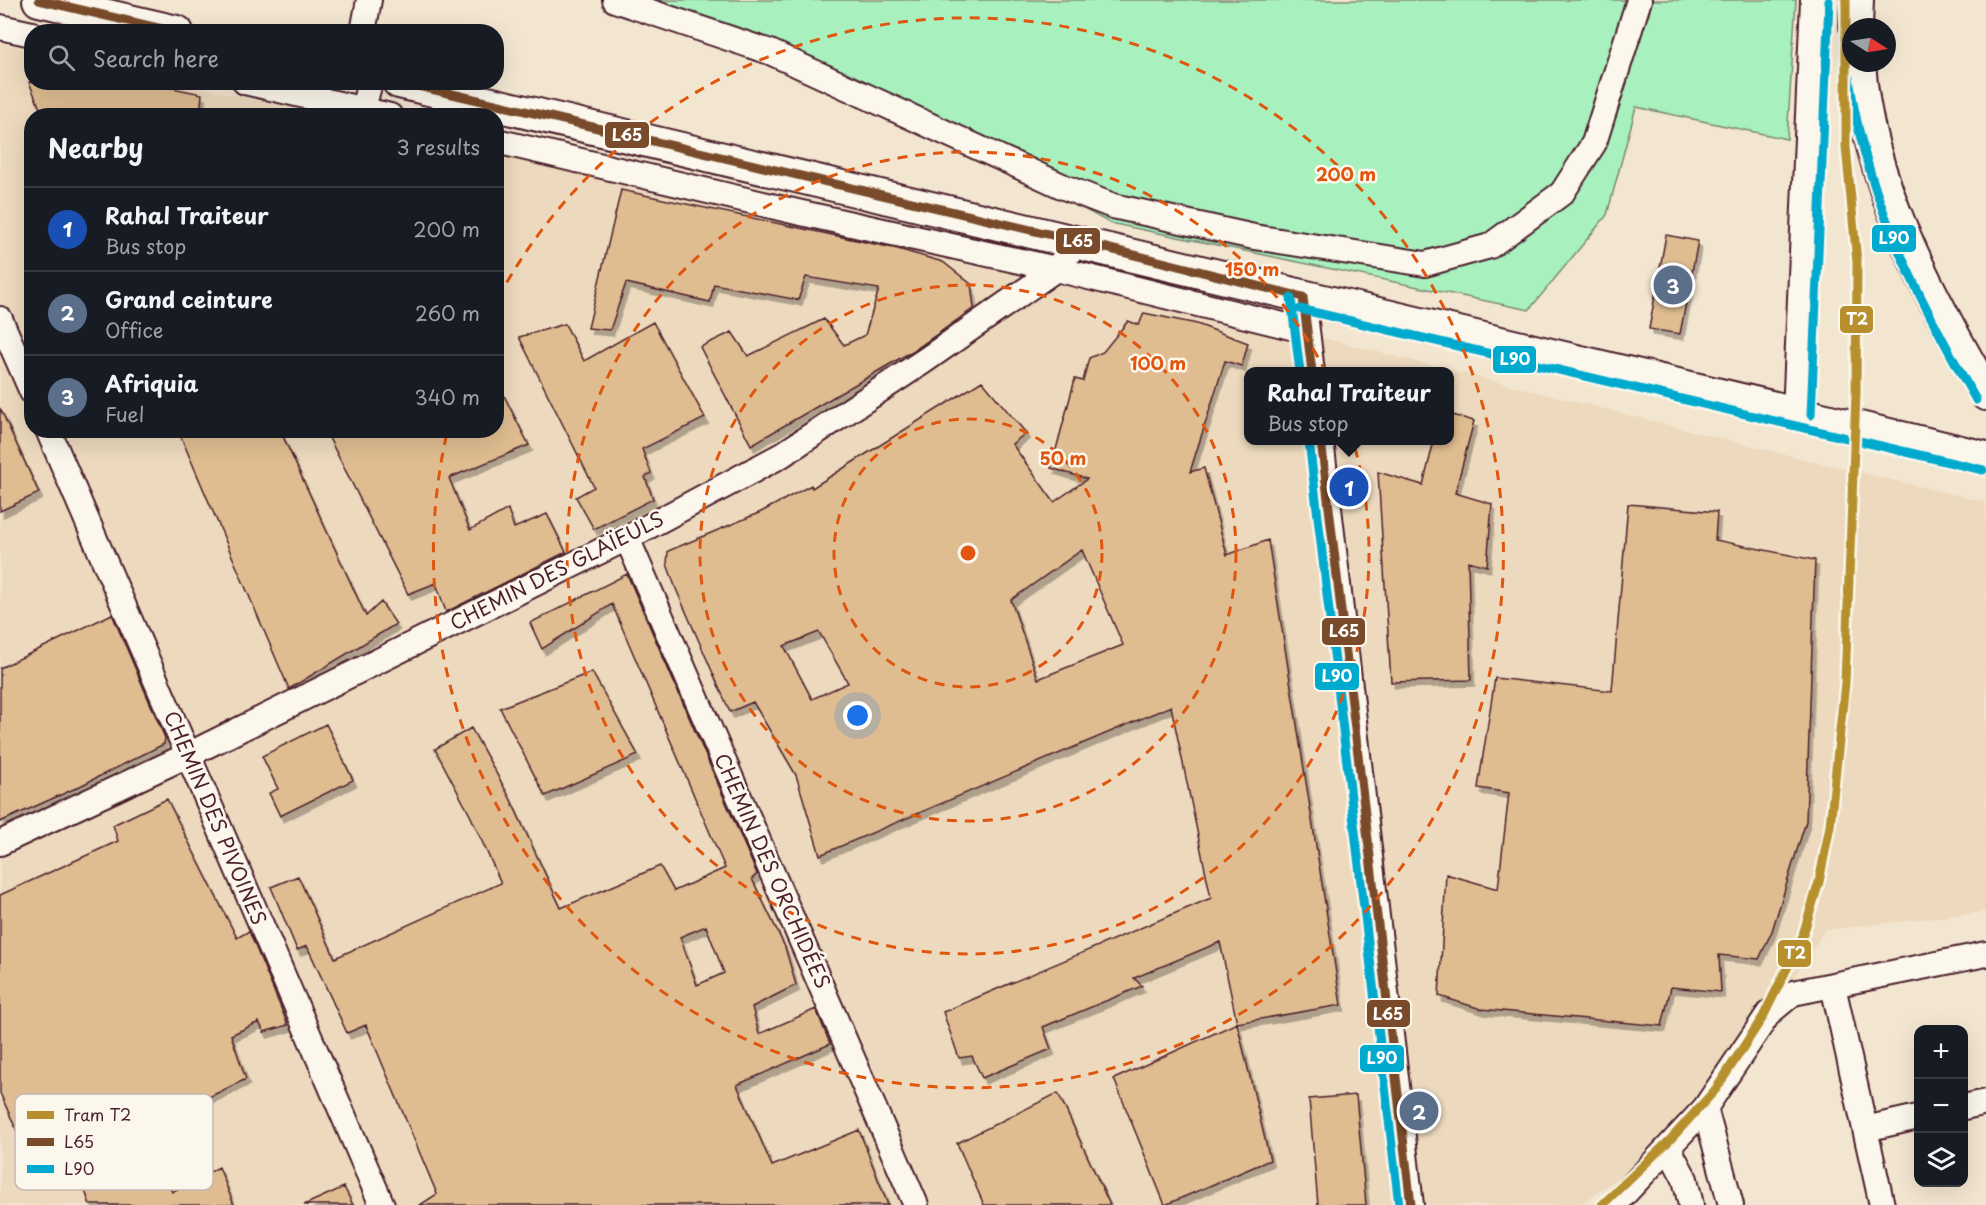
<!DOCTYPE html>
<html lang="en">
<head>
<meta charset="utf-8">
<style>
  body { margin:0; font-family:"Playpen Sans",sans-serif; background:#242831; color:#f1f3f6 }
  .controls { position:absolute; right:18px; bottom:18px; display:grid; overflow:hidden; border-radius:12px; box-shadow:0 6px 24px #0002 }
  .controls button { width:54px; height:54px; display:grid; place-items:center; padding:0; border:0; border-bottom:2px solid #363941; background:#171b24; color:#f1f3f6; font:30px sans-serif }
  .compass { position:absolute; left:1842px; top:18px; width:54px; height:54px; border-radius:50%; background:#171b24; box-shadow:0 6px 24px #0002; rotate:102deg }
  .you { position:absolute; left:858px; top:716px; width:21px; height:21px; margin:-15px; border:4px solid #fff; border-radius:50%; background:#1a73e8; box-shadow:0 0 0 9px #1a73e833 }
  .badge { display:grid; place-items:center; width:39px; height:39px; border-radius:50%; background:#a6949b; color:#fff; font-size:20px; font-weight:700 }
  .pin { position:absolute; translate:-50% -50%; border:3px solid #fff; box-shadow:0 2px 6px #0006 }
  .popup { position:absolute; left:1244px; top:367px; width:210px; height:78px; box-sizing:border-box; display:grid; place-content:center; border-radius:12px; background:#171b24; filter:drop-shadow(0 2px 4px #0005); font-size:20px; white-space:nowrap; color:#9ea1a6 }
  .popup b { font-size:22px; color:#f1f3f6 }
  .popup::after { content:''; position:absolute; left:50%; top:100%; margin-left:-12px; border:12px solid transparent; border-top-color:#171b24 }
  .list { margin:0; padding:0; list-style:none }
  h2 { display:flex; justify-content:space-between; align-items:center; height:78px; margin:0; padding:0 24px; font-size:26px }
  h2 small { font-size:20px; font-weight:400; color:#9ea1a6 }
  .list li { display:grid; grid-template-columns:39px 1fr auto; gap:18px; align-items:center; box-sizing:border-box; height:84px; padding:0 24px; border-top:2px solid #363941 }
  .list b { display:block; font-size:22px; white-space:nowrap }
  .list p { margin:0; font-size:20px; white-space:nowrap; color:#9ea1a6 }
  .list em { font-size:20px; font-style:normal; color:#9ea1a6 }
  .icon { flex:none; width:33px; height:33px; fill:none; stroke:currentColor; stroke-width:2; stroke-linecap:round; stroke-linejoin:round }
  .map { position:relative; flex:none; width:1986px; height:1205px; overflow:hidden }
  .search { position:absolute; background:#171b24; box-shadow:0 6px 24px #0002; left:24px; top:24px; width:480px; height:66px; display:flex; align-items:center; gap:15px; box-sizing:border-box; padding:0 21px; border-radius:24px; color:#9ea1a6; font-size:22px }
  .panel { position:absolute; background:#171b24; box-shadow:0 6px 24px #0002; left:24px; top:108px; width:480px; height:330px; border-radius:24px }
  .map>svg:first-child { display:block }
</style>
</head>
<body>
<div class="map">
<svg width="1986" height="1205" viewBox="0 0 1986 1205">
  <defs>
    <filter id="shadow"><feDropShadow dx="3.5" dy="6" stdDeviation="0" flood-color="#0004"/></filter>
  </defs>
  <rect width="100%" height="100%" fill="#f3e6d1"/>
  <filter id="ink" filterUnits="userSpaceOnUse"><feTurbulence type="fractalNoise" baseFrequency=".0167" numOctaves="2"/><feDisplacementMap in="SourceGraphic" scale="12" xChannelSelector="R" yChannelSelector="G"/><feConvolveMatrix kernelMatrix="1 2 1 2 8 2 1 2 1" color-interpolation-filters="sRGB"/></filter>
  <g filter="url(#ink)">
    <path fill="#eddabe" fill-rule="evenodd" d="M0 43 31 50 32 82 178 83 325 115 32 116V430H496L497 154 1304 333 1808 460 1986 502V912L1825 930 1705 1116 1580 1205H0ZM1248 372H1450V440H1248Z"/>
    <path fill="#a8f0be" stroke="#798874" stroke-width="1.5" d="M637 0H1796L1787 139 1636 107 1607 215 1529 310 1110 223 833 75Z"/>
    <path fill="#dfbd91" stroke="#4a1f2b" stroke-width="1.5" fill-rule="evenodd" filter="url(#shadow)" d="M29 82H144L202 94 200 116H43Z
      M621 190 898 249 943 262 971 284 974 308 916 349 751 445 700 347 732 332 748 356 824 319 844 345 865 335 879 289 806 277 798 300 714 284 710 302 626 283 610 330 588 328Z
      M1666 235 1698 241 1680 334 1649 329Z
      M1144 313 1197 324 1248 343 1242 366 1225 361 1190 472 1204 468 1227 555 1268 540 1341 1005 1237 1023 1220 942 1134 978 1142 986 1043 1027 1051 1049 982 1078 972 1056 959 1058 943 1012 1211 898 1171 706 820 855 796 775 753 702 730 712 676 589 667 564 668 551 761 512 811 485 812 488 982 381 1026 433 1012 444 1054 502 1087 479 1051 468 1075 379 1083 381 1089 358 1103 352 1128 321 1139 325ZM1082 550 1123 645 1038 679 1011 600ZM819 632 848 683 812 699 784 646Z
      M653 322 705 418 642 449 651 473 645 477 653 499 594 529 576 497 594 487 519 337 565 324 584 361Z
      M496 380 529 445 449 478 470 530 508 509 514 528 547 514 566 552 446 612 436 583 408 594 325 430H496Z
      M0 408 39 493 0 511Z
      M1449 414 1474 421 1455 493 1492 504 1487 566 1468 561 1471 680 1391 682 1378 472 1423 485 1434 441H1449Z
      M178 430H280L366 616 381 602 396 624 289 689Z
      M1628 504 1717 512 1715 540 1815 560 1806 821 1772 931 1759 959 1719 955 1721 992 1671 987 1662 1026 1481 1009 1439 996 1446 874 1498 889 1509 793 1478 788 1495 678 1612 691Z
      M627 574 757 874 752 879 785 947 796 985 752 1007 759 1034 816 1009 830 1044 737 1085 772 1166 859 1130 888 1205H420L437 1194 366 1025 347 1033 307 946 297 950 271 887 298 876 335 958 501 883 470 815 435 749 471 728 510 798 561 908 660 866 674 891 725 868 612 604 542 649 530 623ZM706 926 724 973 697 985 680 937Z
      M112 614 165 738 164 744 74 789 0 822V668Z
      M592 672 638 755 545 796 500 708Z
      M326 724 353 780 280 816 269 793 278 789 262 756Z
      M167 799 237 938 249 931 288 1025 264 1032 259 1022 231 1035 246 1079 145 1128 172 1192 219 1167 234 1205H90L66 1135 28 1156 0 1093V895L118 841 113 825Z
      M1237 1023 1270 1160 1165 1205 1114 1079Z
      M1058 1093 1110 1205H984L957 1143Z
      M1356 1095 1366 1205H1318L1309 1099Z
      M344 1187 353 1205H304Z"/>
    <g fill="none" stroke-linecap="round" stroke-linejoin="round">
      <g stroke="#4a1f2b" stroke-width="28">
        <path id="minor" d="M615 0 770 52 1064 187 1113 206 1254 237 1425 264 1490 246 1562 193 1594 143 1639 0
          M0 27 32 34
          M363 32 369 0
          M245 82 390 116
          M363 109 370 82
          M496 141 797 212 1056 269 1307 331
          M1305 314 1312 372
          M0 319 32 392
          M48 430 382 1205
          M1321 440 1411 1205
          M627 538 916 1205
          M0 843 188 755 627 538 780 456 924 361 1056 269 1078 241
          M1833 986 1882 1205
          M1964 1107 1986 1102
          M1705 1108 1731 1205
          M1865 1129 1918 1117
          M1669 1149 1685 1179 1691 1205
          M1614 1205 1705 1108 1769 1013 1793 993 1986 954"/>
      </g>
      <g stroke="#4a1f2b" stroke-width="36">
        <path id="major" d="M39 0 177 32
          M1856 27 1857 0
          M1859 63C1867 182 1928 292 1986 394
          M399 82C928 206 1457 332 1986 458
          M1799 414 1817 0"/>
      </g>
      <use href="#minor" stroke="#fbf7ec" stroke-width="24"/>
      <use href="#major" stroke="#fbf7ec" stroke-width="32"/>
      <g stroke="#fbf7ec" stroke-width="14">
        <path id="bus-1" d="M39 0 175 32
          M401 82 1078 241 1303 297
          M1303 297 1312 372
          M1321 440 1411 1205"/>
      </g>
      <g stroke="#fbf7ec" stroke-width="14">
        <path id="bus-2" d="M1847 64C1863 192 1913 289 1976 400
          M1291 298 1300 372
          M1300 309 1983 470
          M1811 415 1829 1
          M1309 441 1399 1205"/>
      </g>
      <use href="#bus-1" stroke="#7a4b2a" stroke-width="9"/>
      <use href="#bus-2" stroke="#00a9ce" stroke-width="9"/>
      <g stroke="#fbf7ec" stroke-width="14">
        <path id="tram-1" d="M1602 1205 1670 1140 1716 1089 1763 1017 1802 938 1819 882 1830 826 1845 683 1856 394 1857 262 1846 147V0"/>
      </g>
      <use href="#tram-1" stroke="#b7902d" stroke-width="9"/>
    </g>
  </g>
  <g fill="none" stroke="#e0560e" stroke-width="3" stroke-dasharray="10 8">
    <circle cx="968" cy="553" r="134"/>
    <circle cx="968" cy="553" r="268"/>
    <circle cx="968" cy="553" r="401"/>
    <path d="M498 298A535 535 0 1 1 447 433"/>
  </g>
  <g text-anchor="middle" stroke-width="5" stroke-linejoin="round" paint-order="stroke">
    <g font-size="20" fill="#4a1f2b" stroke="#fbf7ec">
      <text transform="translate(557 571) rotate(-27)" y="7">CHEMIN DES GLAÏEULS</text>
      <text transform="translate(215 818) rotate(67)" y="7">CHEMIN DES PIVOINES</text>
      <text transform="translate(772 871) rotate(66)" y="7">CHEMIN DES ORCHIDÉES</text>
    </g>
  </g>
  <rect x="15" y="1094" width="198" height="96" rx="9" fill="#fbf7ec" stroke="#c6b6b2" stroke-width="1.5"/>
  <rect x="27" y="1111" width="27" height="8" fill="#b7902d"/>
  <rect x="27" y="1138" width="27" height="8" fill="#7a4b2a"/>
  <rect x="27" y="1165" width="27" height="8" fill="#00a9ce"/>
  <g font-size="16" fill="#4a1f2b">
    <text x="64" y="1121">Tram T2</text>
    <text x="64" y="1148">L65</text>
    <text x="64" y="1175">L90</text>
  </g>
  <circle cx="968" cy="553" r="9" fill="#e0560e" stroke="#fbf7ec" stroke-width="3"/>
  <g font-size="18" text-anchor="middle" font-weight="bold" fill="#e0560e" stroke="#fbf7ec" stroke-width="5" stroke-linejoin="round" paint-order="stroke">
    <text x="1346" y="181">200 m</text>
    <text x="1252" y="276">150 m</text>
    <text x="1158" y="370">100 m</text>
    <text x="1063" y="465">50 m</text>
  </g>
  <g stroke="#fbf7ec" stroke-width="2">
    <rect x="604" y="121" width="46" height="28" rx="6" fill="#7a4b2a"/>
    <rect x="1871" y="224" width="46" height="29" rx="6" fill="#00a9ce"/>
    <rect x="1055" y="227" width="46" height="28" rx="6" fill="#7a4b2a"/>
    <rect x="1839" y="305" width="35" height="29" rx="6" fill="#b7902d"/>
    <rect x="1492" y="345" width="45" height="29" rx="6" fill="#00a9ce"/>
    <rect x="1321" y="617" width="45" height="29" rx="6" fill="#7a4b2a"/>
    <rect x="1314" y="662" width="46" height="29" rx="6" fill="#00a9ce"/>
    <rect x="1777" y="939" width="35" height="29" rx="6" fill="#b7902d"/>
    <rect x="1366" y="999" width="45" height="29" rx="6" fill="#7a4b2a"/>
    <rect x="1359" y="1044" width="46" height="29" rx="6" fill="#00a9ce"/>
  </g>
  <g font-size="16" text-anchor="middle" font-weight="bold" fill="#fff">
    <text x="627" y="141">L65</text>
    <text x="1894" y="244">L90</text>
    <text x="1078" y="247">L65</text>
    <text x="1857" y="325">T2</text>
    <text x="1515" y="365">L90</text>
    <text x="1344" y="637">L65</text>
    <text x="1337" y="682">L90</text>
    <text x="1795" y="959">T2</text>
    <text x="1388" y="1020">L65</text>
    <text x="1382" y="1064">L90</text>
  </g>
</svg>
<div class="controls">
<button>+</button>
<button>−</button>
<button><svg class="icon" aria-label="layers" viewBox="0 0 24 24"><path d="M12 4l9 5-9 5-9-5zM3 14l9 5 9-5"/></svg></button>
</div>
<svg class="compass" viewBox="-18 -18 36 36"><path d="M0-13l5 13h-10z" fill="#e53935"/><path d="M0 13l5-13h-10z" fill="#9ea1a6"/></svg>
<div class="you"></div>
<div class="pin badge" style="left:1349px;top:487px;background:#1a4fb4">1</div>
<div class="popup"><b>Rahal Traiteur</b>Bus stop</div>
<div class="pin badge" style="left:1419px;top:1111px;background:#5c6f8a">2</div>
<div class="pin badge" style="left:1673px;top:285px;background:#5c6f8a">3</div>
<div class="search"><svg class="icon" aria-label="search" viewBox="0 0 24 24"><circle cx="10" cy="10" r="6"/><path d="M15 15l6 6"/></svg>Search here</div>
<section class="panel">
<h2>Nearby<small>3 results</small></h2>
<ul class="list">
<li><span class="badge" style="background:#1a4fb4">1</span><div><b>Rahal Traiteur</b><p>Bus stop</p></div><em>200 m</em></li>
<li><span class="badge" style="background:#5c6f8a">2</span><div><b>Grand ceinture</b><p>Office</p></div><em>260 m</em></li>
<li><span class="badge" style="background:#5c6f8a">3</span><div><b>Afriquia</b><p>Fuel</p></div><em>340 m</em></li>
</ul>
</section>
</div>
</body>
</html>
